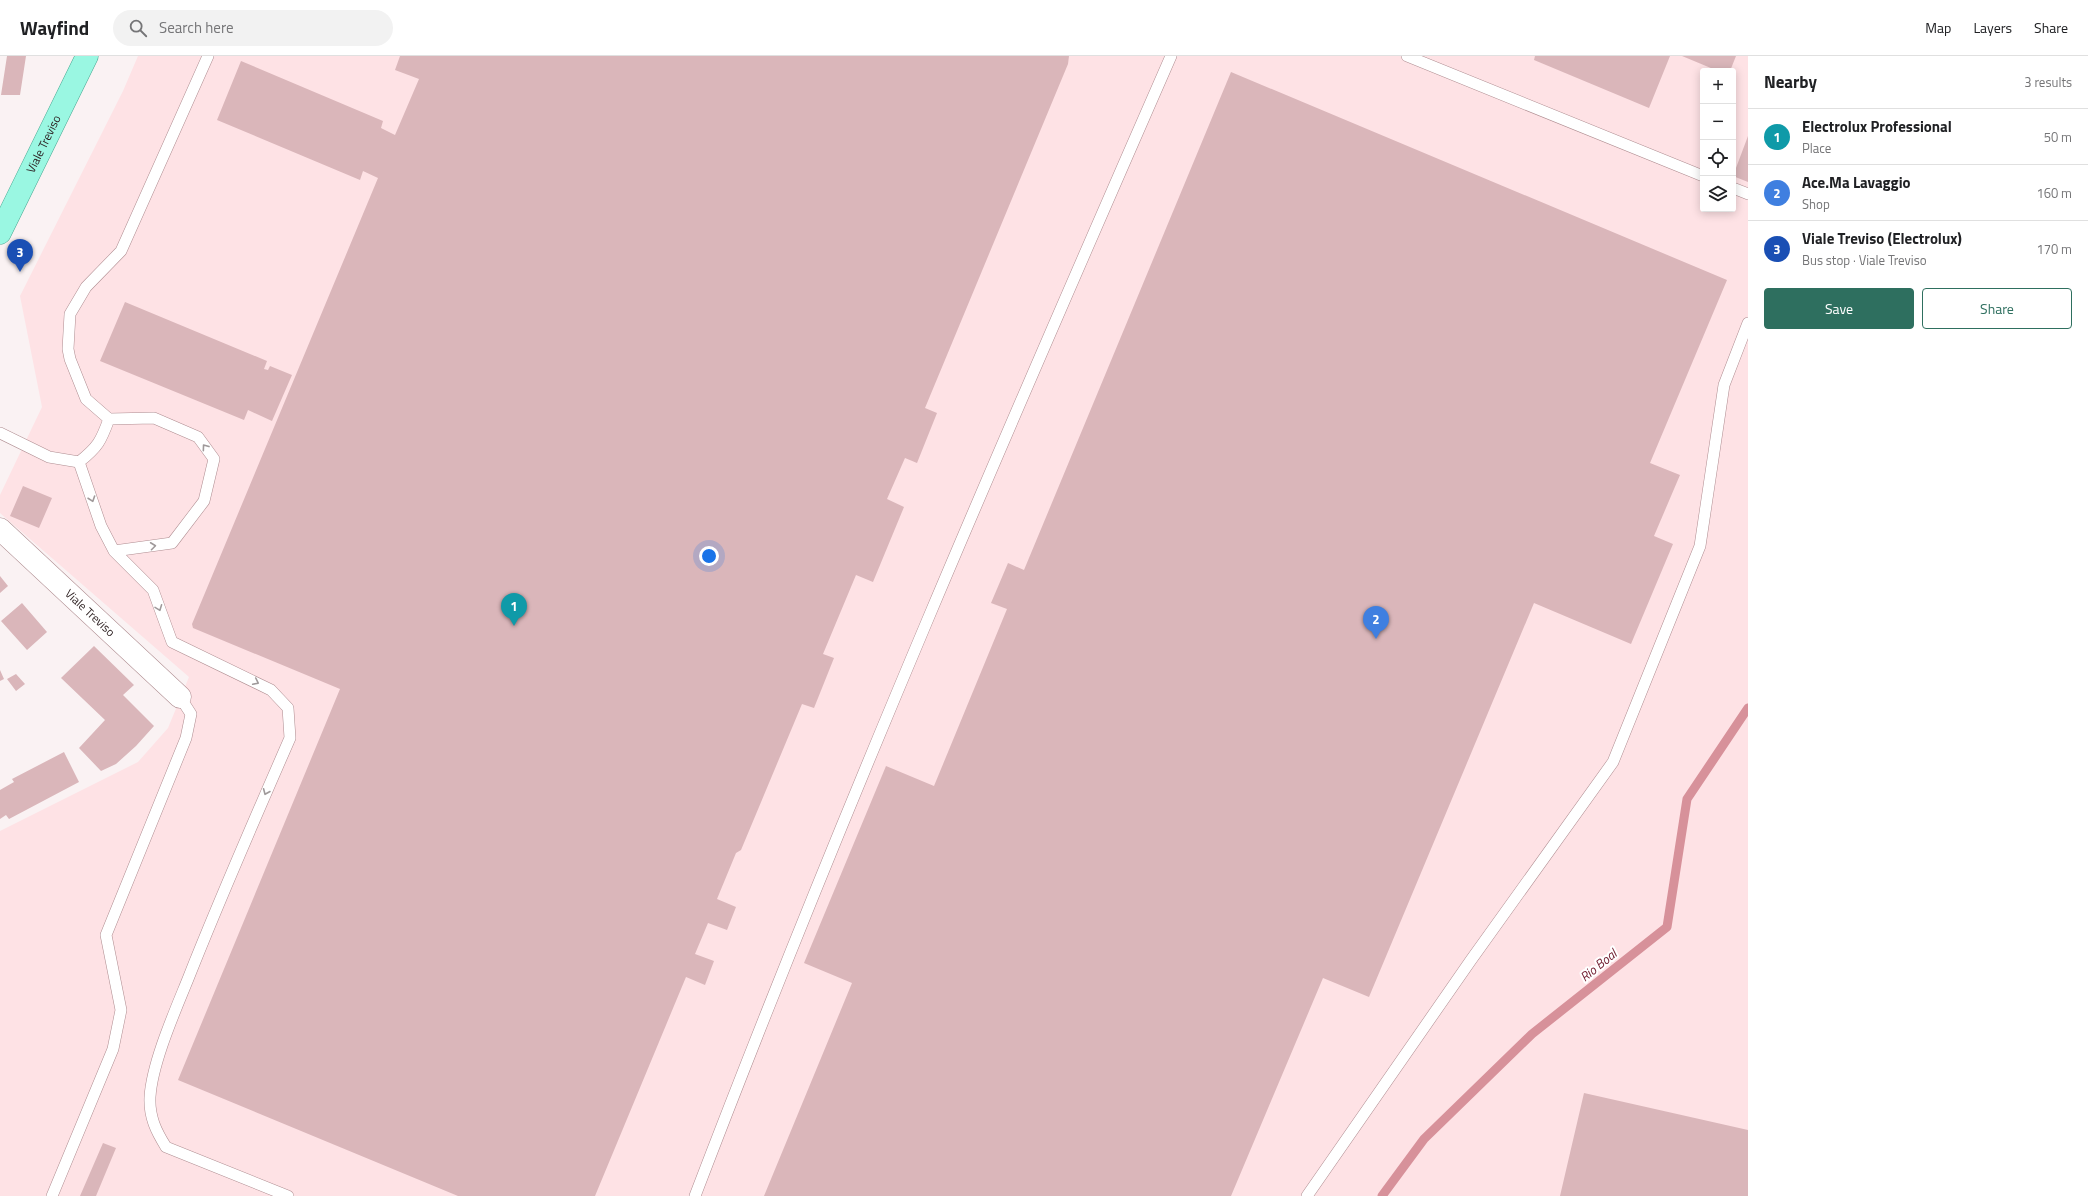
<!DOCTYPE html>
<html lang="en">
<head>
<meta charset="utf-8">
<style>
  body { margin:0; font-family:"Titillium Web",sans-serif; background:#f2f2f2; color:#202124 }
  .controls { position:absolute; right:12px; top:12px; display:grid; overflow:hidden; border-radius:4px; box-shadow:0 2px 10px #0003 }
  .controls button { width:36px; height:36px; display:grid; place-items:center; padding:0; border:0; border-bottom:1px solid #e0e0e0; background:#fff; color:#202124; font:20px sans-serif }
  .you { position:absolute; left:709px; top:500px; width:14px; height:14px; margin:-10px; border:3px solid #fff; border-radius:50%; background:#1a73e8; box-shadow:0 0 0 6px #1a73e833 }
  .badge { display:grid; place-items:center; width:26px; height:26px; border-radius:50%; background:#2e6f5f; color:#fff; font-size:13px; font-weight:700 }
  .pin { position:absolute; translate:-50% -33px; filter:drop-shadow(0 1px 2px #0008) }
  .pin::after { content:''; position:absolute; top:21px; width:14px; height:12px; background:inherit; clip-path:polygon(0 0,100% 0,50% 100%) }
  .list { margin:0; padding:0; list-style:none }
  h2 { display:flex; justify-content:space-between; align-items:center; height:52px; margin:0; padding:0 16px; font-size:17px }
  h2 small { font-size:13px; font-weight:400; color:#757577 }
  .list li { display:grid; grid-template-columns:26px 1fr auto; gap:12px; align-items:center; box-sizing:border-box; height:56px; padding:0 16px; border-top:1px solid #e0e0e0 }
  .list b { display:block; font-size:15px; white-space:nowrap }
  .list p { margin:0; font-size:13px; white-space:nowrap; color:#757577 }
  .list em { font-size:13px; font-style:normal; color:#757577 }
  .actions { display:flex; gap:8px; padding:12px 16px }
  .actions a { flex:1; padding:9px 0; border:1px solid #2e6f5f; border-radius:4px; text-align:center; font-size:14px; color:#2e6f5f }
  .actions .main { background:#2e6f5f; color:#fff }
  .icon { flex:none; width:22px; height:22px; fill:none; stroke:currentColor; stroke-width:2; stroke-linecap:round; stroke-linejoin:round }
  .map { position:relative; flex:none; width:1748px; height:1140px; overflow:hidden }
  header { display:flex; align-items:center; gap:24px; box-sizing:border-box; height:56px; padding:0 20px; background:#fff; border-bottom:1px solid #e0e0e0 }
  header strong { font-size:19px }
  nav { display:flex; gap:22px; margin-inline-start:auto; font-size:14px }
  .search { width:280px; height:36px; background:#f2f2f2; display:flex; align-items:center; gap:10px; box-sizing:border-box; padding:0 14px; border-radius:22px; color:#757577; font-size:15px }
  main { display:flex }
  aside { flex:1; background:#fff }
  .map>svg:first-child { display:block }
</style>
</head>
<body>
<header>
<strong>Wayfind</strong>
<div class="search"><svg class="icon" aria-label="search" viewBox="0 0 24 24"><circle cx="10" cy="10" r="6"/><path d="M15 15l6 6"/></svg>Search here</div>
<nav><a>Map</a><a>Layers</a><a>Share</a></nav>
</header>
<main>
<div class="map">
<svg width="1748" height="1140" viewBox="0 0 1748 1140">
  <rect width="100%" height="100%" fill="#faf2f3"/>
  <path fill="#fee2e5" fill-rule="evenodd" d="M138 0H1748V1140H0V775L138 706 168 672 189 621 0 457V439L42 351 20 240 123 35ZM1703 15H1733V153H1703Z"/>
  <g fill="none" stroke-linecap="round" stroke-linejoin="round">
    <path stroke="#d7919a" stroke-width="9" d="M1382 1140 1424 1083 1532 978 1667 871 1687 743 1748 652"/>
  </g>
  <path fill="#dab6ba" d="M7 0H26L20 39H1Z
    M400 0H1069L1068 8 925 352 937 357 917 407 905 402 887 443 904 451 873 526 856 519 823 598 834 602 814 652 802 648 741 794 736 797 717 843 736 851 727 874 708 867 695 898 714 905 705 929 686 921 595 1140H458L178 1024 340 633 193 572 192 568 378 122 363 115 360 124 217 64 241 5 383 65 381 72 395 79 419 23 395 14Z
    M1535 0H1670L1649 52 1534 4Z
    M1682 0H1736L1730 15H1718Z
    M1231 16 1727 224 1650 407 1680 419 1654 480 1673 488 1631 588 1534 547 1369 941 1323 922 1231 1140H764L852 927 804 907 886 710 934 730 1007 553 991 547 1008 507 1024 514Z
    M1748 80V126L1733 120Z
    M125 246 267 305 264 313 268 314 270 310 292 319 272 365 248 354 244 364 100 305Z
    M23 430 52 442 39 472 10 460Z
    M0 520 8 530 0 537Z
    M22 547 47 576 27 594 1 565Z
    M94 590 134 629 123 639 154 670 136 690 116 708 101 715 79 692 105 664 61 622Z
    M0 614 4 623 0 625Z
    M16 618 25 628 16 635 7 623Z
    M64 696 79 726 9 763 6 759 0 763V734L14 726 12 723Z
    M1584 1037 1748 1074V1140H1560Z
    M103 1087 116 1092 96 1140H80Z"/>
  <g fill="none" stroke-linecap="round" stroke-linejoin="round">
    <g stroke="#af8d91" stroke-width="12">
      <path id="service" d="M1407 0 1703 120
        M1733 132 1748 138
        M109 363 154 362 198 381 214 403 204 445 172 487 114 495
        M0 377 49 401 79 406C98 391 101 385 109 363L86 343 70 303 68 293 70 258 86 231 121 195 208 0
        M79 406 101 470 114 495 153 534 172 586 271 634 288 652 290 682C255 762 220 842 188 923 175 955 152 1007 150 1041 149 1061 156 1075 166 1091L288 1140
        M52 1140 113 993 121 954 106 879 186 682 191 658 180 641
        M695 1140C842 755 1006 377 1171 0
        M1307 1140 1471 904 1613 706 1700 490 1724 329 1748 267"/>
    </g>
    <g stroke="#af8d91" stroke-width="23">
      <g id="minor">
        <path id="s1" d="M0 473 180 641"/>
      </g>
    </g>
    <g stroke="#47a790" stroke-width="23">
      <g id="primary">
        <path id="s2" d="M0 177 87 0"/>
      </g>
    </g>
    <use href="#service" stroke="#fff" stroke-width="11"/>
    <use href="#minor" stroke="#fff" stroke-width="22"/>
    <use href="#primary" stroke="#9af7e2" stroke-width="22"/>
  </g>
  <defs><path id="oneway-chevron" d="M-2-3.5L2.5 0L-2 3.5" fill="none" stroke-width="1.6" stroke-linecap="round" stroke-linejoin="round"/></defs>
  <g stroke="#9f999a">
    <use href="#oneway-chevron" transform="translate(205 391) rotate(-126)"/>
    <use href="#oneway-chevron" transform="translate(92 443) rotate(71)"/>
    <use href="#oneway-chevron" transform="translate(153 490) rotate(-7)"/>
    <use href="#oneway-chevron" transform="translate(159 552) rotate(69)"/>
    <use href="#oneway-chevron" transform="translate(256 626) rotate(26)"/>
    <use href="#oneway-chevron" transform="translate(266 736) rotate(113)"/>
  </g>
  <g text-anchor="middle" stroke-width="4" stroke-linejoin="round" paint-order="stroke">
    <g font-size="12" fill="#2a1d1e" stroke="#fff">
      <text dy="4" stroke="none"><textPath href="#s2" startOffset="99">Viale Treviso</textPath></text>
      <text dy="4" stroke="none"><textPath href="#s1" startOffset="123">Viale Treviso</textPath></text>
    </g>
    <g font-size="13" font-style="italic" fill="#732033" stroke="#fff">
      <text transform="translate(1598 909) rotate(-39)" y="5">Rio Boal</text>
    </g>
  </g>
</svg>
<div class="controls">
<button>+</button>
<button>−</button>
<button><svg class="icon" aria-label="locate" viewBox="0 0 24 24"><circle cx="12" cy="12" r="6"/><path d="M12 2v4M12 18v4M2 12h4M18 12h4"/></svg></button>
<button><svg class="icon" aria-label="layers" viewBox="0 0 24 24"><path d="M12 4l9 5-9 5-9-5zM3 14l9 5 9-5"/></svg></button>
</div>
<div class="you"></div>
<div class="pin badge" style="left:514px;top:570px;background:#0f9aa8">1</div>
<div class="pin badge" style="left:1376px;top:583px;background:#3f7fe0">2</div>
<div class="pin badge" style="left:20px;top:216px;background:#1a4fb4">3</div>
</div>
<aside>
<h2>Nearby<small>3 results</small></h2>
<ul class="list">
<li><span class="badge" style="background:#0f9aa8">1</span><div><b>Electrolux Professional</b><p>Place</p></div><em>50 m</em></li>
<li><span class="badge" style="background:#3f7fe0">2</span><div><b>Ace.Ma Lavaggio</b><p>Shop</p></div><em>160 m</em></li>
<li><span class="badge" style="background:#1a4fb4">3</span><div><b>Viale Treviso (Electrolux)</b><p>Bus stop · Viale Treviso</p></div><em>170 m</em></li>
</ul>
<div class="actions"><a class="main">Save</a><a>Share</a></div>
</aside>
</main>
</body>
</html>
